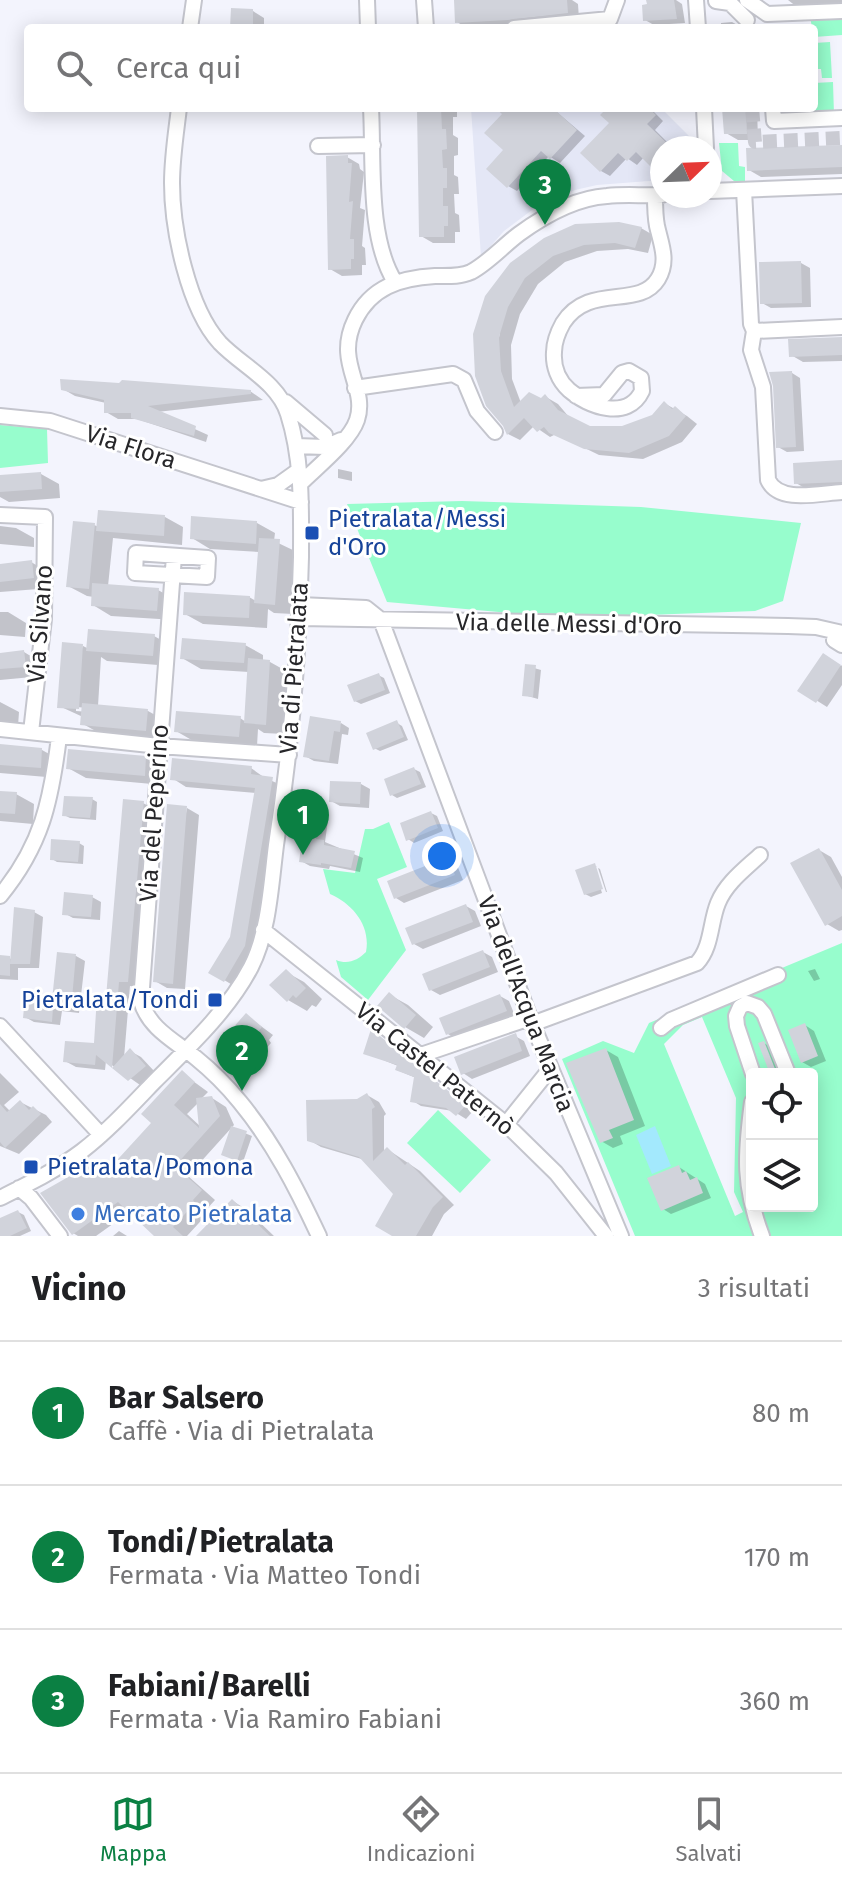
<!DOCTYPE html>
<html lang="it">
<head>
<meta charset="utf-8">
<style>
  body { margin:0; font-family:"Fira Sans",sans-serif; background:#f2f2f2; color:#202124 }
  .controls { position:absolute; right:24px; bottom:24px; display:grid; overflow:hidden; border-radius:8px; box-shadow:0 4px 20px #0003 }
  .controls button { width:72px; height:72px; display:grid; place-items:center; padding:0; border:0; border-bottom:2px solid #e0e0e0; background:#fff; color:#202124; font:40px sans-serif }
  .compass { position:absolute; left:650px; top:136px; width:72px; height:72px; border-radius:50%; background:#fff; box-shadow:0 4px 20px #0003; rotate:67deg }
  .you { position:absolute; left:442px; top:856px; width:28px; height:28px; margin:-20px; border:6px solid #fff; border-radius:50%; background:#1a73e8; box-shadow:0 0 0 12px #1a73e833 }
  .badge { display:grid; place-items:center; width:52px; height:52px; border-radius:50%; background:#0b8043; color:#fff; font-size:26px; font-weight:700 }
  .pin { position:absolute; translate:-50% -66px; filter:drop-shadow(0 2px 4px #0008) }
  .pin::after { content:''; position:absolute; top:42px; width:28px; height:24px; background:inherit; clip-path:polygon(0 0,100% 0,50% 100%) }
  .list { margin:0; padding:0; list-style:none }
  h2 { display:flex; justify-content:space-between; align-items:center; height:104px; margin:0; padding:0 32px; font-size:34px }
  h2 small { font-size:26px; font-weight:400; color:#757577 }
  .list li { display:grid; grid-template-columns:52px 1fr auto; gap:24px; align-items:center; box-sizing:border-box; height:144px; padding:0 32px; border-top:2px solid #e0e0e0 }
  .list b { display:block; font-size:30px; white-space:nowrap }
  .list p { margin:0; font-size:26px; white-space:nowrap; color:#757577 }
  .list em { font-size:26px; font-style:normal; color:#757577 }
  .icon { flex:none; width:44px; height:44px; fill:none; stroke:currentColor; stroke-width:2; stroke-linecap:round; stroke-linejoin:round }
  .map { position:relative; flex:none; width:842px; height:1236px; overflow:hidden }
  .search { position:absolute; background:#fff; box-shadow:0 4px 20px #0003; left:24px; right:24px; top:24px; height:88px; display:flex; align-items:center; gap:20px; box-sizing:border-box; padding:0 28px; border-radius:8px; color:#757577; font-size:30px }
  .sheet { height:536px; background:#fff }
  nav { display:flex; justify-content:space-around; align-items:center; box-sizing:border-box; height:112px; border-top:2px solid #e0e0e0; background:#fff; font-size:22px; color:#757577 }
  nav a { display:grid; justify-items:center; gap:4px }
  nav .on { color:#0b8043 }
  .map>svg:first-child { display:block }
</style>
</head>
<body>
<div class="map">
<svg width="842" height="1236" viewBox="0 0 842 1236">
  <rect width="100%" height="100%" fill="#f3f4fd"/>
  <path fill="#e4e7f6" d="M471 108H667L665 112 694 141 695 148H662V180L597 185 575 190 536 207 504 231 481 257Z"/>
  <path fill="#97fdcd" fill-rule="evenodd" d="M842 15V35L814 37 810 17Z
    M830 42 832 78H822L821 69H814V43Z
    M833 82 834 115 810 116V108H814V83Z
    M719 143H738L739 166 745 167V181H734L722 171Z
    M0 425 47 429 48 463 0 468Z
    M462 501 641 507 801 523 783 601 755 611 566 618 387 602 347 504Z
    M389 822 407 867 377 879 406 950 368 1000 341 977 336 960C348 965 358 960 366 952 371 926 353 904 330 894L323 869 355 873 365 829H373Z
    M842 943V1236H635L562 1059 603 1041 634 1053 649 1023ZM702 1017 736 1098 734 1192 743 1212 735 1216 664 1044 683 1025ZM752 1074H812V1206H752Z
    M438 1110 491 1160 460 1193 407 1143Z"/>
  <path fill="#a3e9fd" d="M655 1126 671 1166 652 1174 636 1135Z"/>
  <path fill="#0003" fill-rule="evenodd" d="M497 0H572L578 4 579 19 483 28H467L457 22Z
    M648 0H676L682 4 685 23 654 25 645 20Z
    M788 0H842V5L797 7Z
    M253 11 264 18V27L297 28H233Z
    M732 22 743 28H721V23Z
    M419 108H457V117H453V135L458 138V155L454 156V175L458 177 459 194H454L455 213 459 215 460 232H455V243H433L421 236Z
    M498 108H536L541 113 552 108 585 136 560 163 549 156 517 191 508 186 504 114Z
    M610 108H650L663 121 655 130 673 148H662V173L644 157 637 165 627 158 610 176 601 171 612 123Z
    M724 108H757L758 140H738L726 133Z
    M842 147V174L761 177 749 170Z
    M347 157 359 164 360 169 364 172 360 208 365 210 362 246 365 248 366 265H362V275L342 276 330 269Z
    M641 228 653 235 648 253 628 249 597 251 565 262 538 284 520 314 511 345 512 379 521 403 541 401 546 397 558 404 569 417 590 428H623L653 416 664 403 687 416 697 424 682 442 643 459 599 455 556 434 550 437 534 426 520 440 508 434 504 424 488 405 511 264Z
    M801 263 810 268 811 307 771 308 762 303Z
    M842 339V361L803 362 791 355Z
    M792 373 800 378 804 451 787 452 778 447Z
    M63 389 250 391 263 400 157 412 208 435 206 442 137 419H118L106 412V403L75 396Z
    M842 462V488L808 490 796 483Z
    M338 469 352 472V481L338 478Z
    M41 474 59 484 60 498 9 502 0 497V477Z
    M165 517 183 527 182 545 113 538 108 586 158 590 176 600 175 620 111 616 93 605 94 597 87 596 68 586 94 525 99 527Z
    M257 523 275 533 274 541 297 552 293 614 274 613 268 609 267 628 203 624 185 614 249 597 256 601 260 552 210 549 192 538Z
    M0 526 16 528 34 538V547L0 544Z
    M31 562 50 573 51 588 0 592V566Z
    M0 612H8L26 623 25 637 0 635Z
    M154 636 172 646 171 666 107 661 101 657 98 706 148 711 166 721 164 740 101 734 83 724V717L59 706 83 646 89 649ZM76 707 89 708V712L76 711Z
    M245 645 263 655V661L270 662 288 672 284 734 264 733 258 729 257 746 195 742 176 731 240 718 246 722 249 672 201 669 182 658Z
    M24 652 42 663 43 676 0 680V655Z
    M823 656 841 666 842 665V685L827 707 800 690Z
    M527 666 541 670 538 699 524 695Z
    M378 675 384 678 390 693 361 704 355 701Z
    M0 702 19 712 18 726 0 724Z
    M341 723 349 728 348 735 342 734 338 764 314 761 305 756Z
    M397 723 402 726 408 740 380 751 374 748Z
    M0 746 42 750 60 760 58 778 0 773Z
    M146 758 164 768 163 785 86 778 68 768Z
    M251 768 265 778 286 787 259 954 239 989 211 972 232 937 256 793 186 787 172 778Z
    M414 769 420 772 426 787 397 798 392 795Z
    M361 784 370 789 369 808 340 806 331 801Z
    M0 793 16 794 34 804 33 824 0 821Z
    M92 799 97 802 96 820 70 818 64 815Z
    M143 803 154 809 138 987 130 986 124 1058 130 1051 141 1057 155 1072 140 1085 106 1061 105 1070 76 1067 65 1061 95 1046 108 999Z
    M187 808 199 815 185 989 167 988 155 981Z
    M431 813 437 816 443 831 414 843 408 839Z
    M319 815 328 820 325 842 363 858 360 872 330 866 329 869 310 866 301 861Z
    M79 843 84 846 83 864 57 862 52 859Z
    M819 850 831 857 842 877V930L839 931 827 924Z
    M448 860 457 865 463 880 404 903 396 898Z
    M595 866 597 867H594L602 893 591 897 585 894 578 871Z
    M598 868 600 869 607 892H606Z
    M92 897 101 902 100 920 73 918 64 913Z
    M466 906 475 911 481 926 423 949 414 944Z
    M34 912 43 917 39 968H18V980L0 979V957L12 959Z
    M483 952 492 957 498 972 440 995 431 990Z
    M59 954 76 956 85 961 79 1013 62 1011 60 1025 34 1022 25 1017 54 1002Z
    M815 969 820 979 814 981 808 971Z
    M286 972 304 982 322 999 316 1007 312 1005 307 1011 288 1000Z
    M390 995 408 1005 433 1027 424 1038 405 1027Z
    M500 996 509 1001 515 1016 456 1039 448 1034Z
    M246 1015 273 1035 269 1040 271 1043 263 1052 251 1045Z
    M805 1025 814 1031 826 1061 811 1067 802 1062Z
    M515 1036 524 1041 530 1056 472 1079 463 1073Z
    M764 1043 769 1046 782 1074H772Z
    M606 1050 618 1057 645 1126 620 1136 623 1144 613 1148 601 1141Z
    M366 1053 407 1061 473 1111 466 1119 453 1111 421 1106 413 1101 416 1078 397 1070 398 1066Z
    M0 1073 19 1092 4 1105 10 1111 20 1102 46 1115 52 1122 19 1154 0 1146Z
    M182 1073 208 1092 201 1099 212 1098 226 1107 234 1125 188 1176 215 1200 206 1210 209 1212 187 1236H157L131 1211 96 1236H78L73 1233 98 1162 111 1170 153 1123ZM199 1102 201 1127 187 1114Z
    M367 1095 379 1102 386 1114 384 1116V1152L387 1149 420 1171 454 1205 444 1214 432 1236H396L395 1194 365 1160 321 1147 309 1140Z
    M232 1128 252 1136 243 1162 229 1157Z
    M679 1167 705 1184 711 1198 671 1214 663 1209Z
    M233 1201 247 1210 274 1236H199Z
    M18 1212 24 1215 31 1231 20 1236H0V1220Z
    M119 1231 127 1236H113Z"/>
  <path fill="#d1d3db" d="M454 0H567L568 13 508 20 455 23Z
    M646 0H674L677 19 643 21 642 5 647 4Z
    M231 8 253 9V28H230Z
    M417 108H441L442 129H446L447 149 442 150 443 168H447V188H443V206H448V226H444V237H419Z
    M495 108H536L540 112 544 108H553L577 130 550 159 541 151 507 188 486 169 503 150 484 133 502 114Z
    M607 108H649L656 115 647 124 672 148H662V163L655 171 636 152 627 161 618 153 600 172 580 153 609 123 600 115Z
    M722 108H746L747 134H724Z
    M842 145V167L747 171 746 148Z
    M348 155V163H352L349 202 353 201 350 239H354V259H351V269L328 270 326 156Z
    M619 222 642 227 635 248 615 243 584 245 553 256 525 278 508 307 499 337 501 371 514 407 529 392 541 398 545 394 558 410 590 426H622L652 415 664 401 672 409 675 406 686 416 669 436 629 453 584 449 549 433 544 427 537 432 524 418 507 435 503 426 486 406 475 376 473 334 485 296 510 263 544 238 575 224Z
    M801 261 802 303 760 304 759 262Z
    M842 337V355L789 357 788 339Z
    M792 371 796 447 776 448 773 386 769 372Z
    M60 379 119 383 122 380 251 390V394L148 406 196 426 194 436 131 418V413H104V400L61 390Z
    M842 460V482L794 484 793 463Z
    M41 472 42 489 0 492V475Z
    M98 510 165 515 164 536 96 531Z
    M191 516 257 521 256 544 190 539Z
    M73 521 95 523 89 589 66 587Z
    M259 538 280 539 275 605 254 603Z
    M32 560 34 578 0 582V564Z
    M92 583 159 588 157 611 91 606Z
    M184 592 250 596 249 618 183 615Z
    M88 629 155 634 153 656 86 651Z
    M182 638 246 643 244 663 180 659Z
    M62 642 83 644 79 709 57 708Z
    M24 650 26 667 0 669V653Z
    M823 653 841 665 816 703 797 691Z
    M248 658 270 660 266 725 244 723Z
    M525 664 536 665 533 697 522 696Z
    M379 673 385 690 354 702 347 685Z
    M82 703 148 709 146 731 80 725Z
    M176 711 241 716 239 737 174 732Z
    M310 716 341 721 340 732 334 731 329 761 303 757Z
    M397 720 404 737 373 750 366 733Z
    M0 744 42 748 41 768 0 765Z
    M68 749 146 756 145 776 66 769Z
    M172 758 252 766 251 774 273 777 245 946 224 982 208 973 230 937 255 788 170 780Z
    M414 767 421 784 390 796 384 779Z
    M330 781 361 782 360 804 329 802Z
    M0 791 17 792 15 814 0 813Z
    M64 796 93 797 90 818 62 816Z
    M123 799 144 801 128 982H119L112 1068 130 1048 146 1066 128 1081 96 1055 95 1065 63 1062 65 1041 94 1043 97 996 106 997Z
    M167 804 187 806 173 984 153 982Z
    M306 811 320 813 316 839 324 840V845L355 851 351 868 321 863V865L299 862Z
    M431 811 438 828 406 841 400 823Z
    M51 839 80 841 78 862 50 860Z
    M819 848 842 890V916L825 926 790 863Z
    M448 857 455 875 394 899 387 881Z
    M595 863 603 889 584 895 575 870Z
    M64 892 93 895 91 917 62 915Z
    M466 904 473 922 412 945 405 928Z
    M14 907 35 910 30 964H10V976L0 975V955L10 956V963Z
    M483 950 490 967 429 991 422 974Z
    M57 952 76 954 71 1010 53 1008 52 1022 23 1018 25 997 52 1000Z
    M286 969 306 988 296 998 293 995 287 1002 269 985Z
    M389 992 416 1015 404 1029 377 1006Z
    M500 994 507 1011 446 1035 439 1018Z
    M246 1013 262 1027 258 1032 261 1035 250 1047 231 1030Z
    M805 1023 818 1056 801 1063 788 1030Z
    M371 1029 466 1105 456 1116 446 1108 410 1102 414 1077 395 1070 397 1065 363 1054Z
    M516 1033 522 1051 461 1075 454 1057Z
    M764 1041 777 1074H770L758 1043Z
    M606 1048 634 1120 609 1130 613 1138 600 1143 566 1063Z
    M182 1070 195 1082 174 1105 199 1128 196 1098 212 1096 220 1116 175 1166 202 1190 193 1200 195 1203 173 1227 183 1236H154L118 1202 72 1235 40 1193 98 1160 108 1170 151 1123 141 1114Z
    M367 1093 375 1107 372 1109 373 1161 387 1147 405 1165 408 1162 443 1197 433 1207 416 1236H392L375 1226 393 1194 359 1157 307 1141 306 1100 357 1099Z
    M20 1100 29 1110 33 1106 41 1114 5 1148 0 1142V1104L7 1112Z
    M231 1126 247 1131 237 1161 221 1155Z
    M679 1165 682 1173 686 1171 690 1180 697 1177 703 1193 661 1211 647 1178Z
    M232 1199 270 1236H196Z
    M18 1210 27 1228 10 1236H0V1218Z"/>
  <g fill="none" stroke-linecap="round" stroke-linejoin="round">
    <path stroke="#cacbd3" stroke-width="14" stroke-dasharray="14 7" stroke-linecap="butt" d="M752 108 755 142 842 138"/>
    <g stroke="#c4c5cd" stroke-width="18">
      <path id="minor" d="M367 0 368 28
        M424 0 426 28
        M696 0 698 28
        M747 0 767 14 842 11
        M716 1 730 3 747 20
        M190 28 194 0
        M514 28 610 19 617 0
        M371 108C374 161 367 237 395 282
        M704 108 706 148
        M773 108 774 121 842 118
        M318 146 373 145
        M744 190 751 324 754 331 751 350 763 387 768 480C779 504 820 493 842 492
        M710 191 842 186
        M754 331 842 327
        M355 388 453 374 464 380 477 411 495 432
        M576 396 604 395 622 373 629 371 641 378 642 391C628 421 588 407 569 390 558 380 553 366 554 352 554 341 558 332 563 323 589 282 639 310 658 279 669 261 661 244 657 226 655 216 655 205 655 195
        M286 402 325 435
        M0 416 50 421 301 502
        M296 446 325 447 341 440
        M301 483C317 467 350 441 357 420 368 387 334 363 355 320 371 287 400 278 435 276 447 276 460 277 471 272 488 263 503 246 519 234 545 215 575 198 607 196 625 194 644 196 662 195
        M261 489 278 485 299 470
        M0 515 45 517 44 619 31 732
        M136 553 208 558 207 577 135 573Z
        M174 556 141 1001C149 1029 175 1041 196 1058 212 1071 227 1086 240 1102 273 1142 297 1189 319 1236
        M300 605 366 608 381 620 530 1018 621 1236
        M299 618 788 626 816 627 842 633
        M838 632 834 640 842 645
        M0 729 159 746 289 755
        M0 896C42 845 51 801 59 737
        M263 930 506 1124 556 1173 606 1236
        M532 1024 697 963C712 947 710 922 718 903 726 883 745 869 760 855
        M0 1026 101 1135
        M661 1028 671 1020 778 975
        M421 1055 530 1018
        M753 1074 737 1026 736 1016 740 1007 747 1003 758 1007 764 1014 787 1071
        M752 1102C745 1155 743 1186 762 1236
        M506 1124 550 1069
        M19 1188 31 1198 60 1236
        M0 1198C28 1184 57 1170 82 1151 108 1131 131 1106 154 1082 188 1048 228 1011 251 967 269 932 271 884 276 845 291 749 299 654 301 557 301 510 303 461 288 414 278 382 242 366 220 343 188 308 172 229 172 183 172 158 176 133 179 108"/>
    </g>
    <use href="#minor" stroke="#fff" stroke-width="14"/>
  </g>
  <g fill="#1a4fb4" stroke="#fff" stroke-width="3">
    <rect x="304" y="525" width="16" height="16" rx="4"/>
    <rect x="207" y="992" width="16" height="16" rx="4"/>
    <rect x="23" y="1159" width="16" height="16" rx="4"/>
  </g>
  <circle fill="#3f7fe0" stroke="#fff" stroke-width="3" cx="78" cy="1214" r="8"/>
  <g text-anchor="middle" stroke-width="6" stroke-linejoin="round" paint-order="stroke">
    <g font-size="24" fill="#262629" stroke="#fff">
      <text transform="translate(131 447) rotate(18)" y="8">Via Flora</text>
      <text transform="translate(40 624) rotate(-86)" y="8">Via Silvano</text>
      <text transform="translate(569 624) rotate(1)" y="8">Via delle Messi d'Oro</text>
      <text transform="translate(294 668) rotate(-86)" y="8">Via di Pietralata</text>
      <text transform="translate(154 813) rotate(-86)" y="8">Via del Peperino</text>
      <text transform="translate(526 1004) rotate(69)" y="8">Via dell'Acqua Marcia</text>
      <text transform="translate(435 1069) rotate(39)" y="8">Via Castel Paternò</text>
    </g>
    <g font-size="24" fill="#164399" stroke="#fff" text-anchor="start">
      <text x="328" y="527">Pietralata/Messi<tspan x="328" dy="28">d'Oro</tspan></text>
      <text x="199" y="1008" text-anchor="end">Pietralata/Tondi</text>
      <text x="47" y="1175">Pietralata/Pomona</text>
    </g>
    <g font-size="24" fill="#366cbe" stroke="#fff" text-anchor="start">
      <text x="94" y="1222">Mercato Pietralata</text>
    </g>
  </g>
</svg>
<div class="controls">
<button><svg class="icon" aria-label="locate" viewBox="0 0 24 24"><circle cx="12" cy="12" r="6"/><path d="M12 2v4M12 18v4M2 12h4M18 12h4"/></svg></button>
<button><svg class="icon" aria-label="layers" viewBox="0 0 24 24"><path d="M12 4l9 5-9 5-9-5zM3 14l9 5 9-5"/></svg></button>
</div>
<svg class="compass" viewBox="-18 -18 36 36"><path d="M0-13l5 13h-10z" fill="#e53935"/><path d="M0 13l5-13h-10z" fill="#757577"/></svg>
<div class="you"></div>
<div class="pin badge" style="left:303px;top:855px">1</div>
<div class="pin badge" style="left:242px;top:1091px">2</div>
<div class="pin badge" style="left:545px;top:225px">3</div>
<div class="search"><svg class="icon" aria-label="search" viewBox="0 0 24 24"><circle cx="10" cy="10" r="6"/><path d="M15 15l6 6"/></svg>Cerca qui</div>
</div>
<section class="sheet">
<h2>Vicino<small>3 risultati</small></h2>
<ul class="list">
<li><span class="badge">1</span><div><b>Bar Salsero</b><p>Caffè · Via di Pietralata</p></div><em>80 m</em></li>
<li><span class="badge">2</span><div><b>Tondi/Pietralata</b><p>Fermata · Via Matteo Tondi</p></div><em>170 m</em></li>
<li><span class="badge">3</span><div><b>Fabiani/Barelli</b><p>Fermata · Via Ramiro Fabiani</p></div><em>360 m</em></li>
</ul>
</section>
<nav>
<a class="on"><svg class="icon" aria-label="map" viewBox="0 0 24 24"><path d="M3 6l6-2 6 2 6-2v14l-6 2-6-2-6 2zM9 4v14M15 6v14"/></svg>Mappa</a>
<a><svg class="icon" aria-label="directions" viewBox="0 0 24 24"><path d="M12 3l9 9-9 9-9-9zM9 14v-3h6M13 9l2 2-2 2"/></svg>Indicazioni</a>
<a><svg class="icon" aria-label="saved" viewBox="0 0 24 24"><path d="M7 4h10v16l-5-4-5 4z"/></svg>Salvati</a>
</nav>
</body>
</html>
